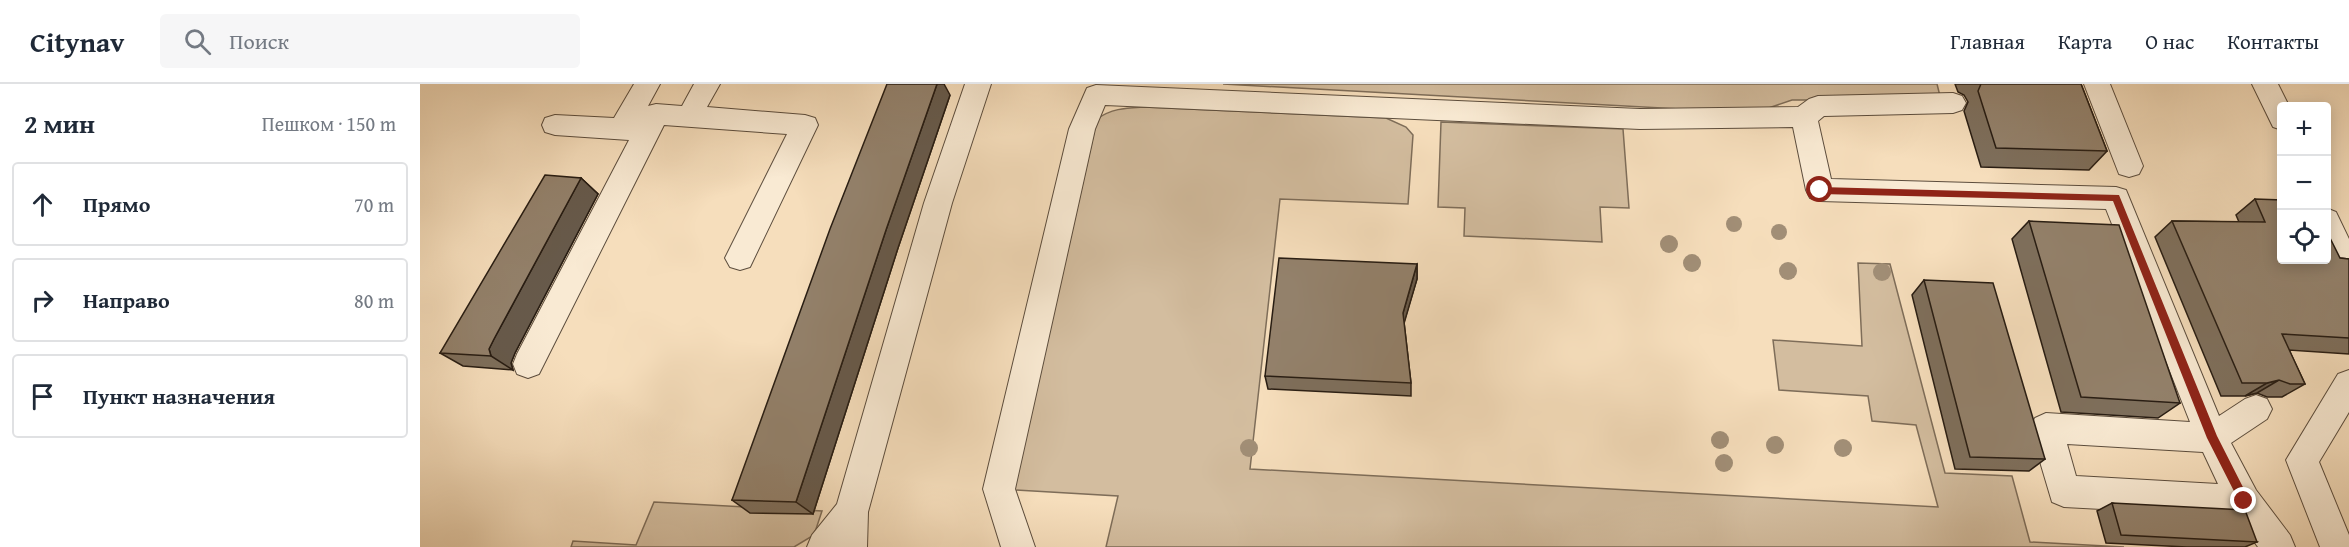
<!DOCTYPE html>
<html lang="ru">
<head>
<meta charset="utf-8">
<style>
  body { margin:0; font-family:"Gentium Book Plus",serif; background:#f6f6f7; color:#1f2937 }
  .controls { position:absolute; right:18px; top:18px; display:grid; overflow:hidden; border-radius:6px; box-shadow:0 3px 15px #0003 }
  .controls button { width:54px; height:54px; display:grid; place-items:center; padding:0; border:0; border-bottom:2px solid #e0e1e3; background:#fff; color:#1f2937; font:30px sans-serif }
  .stop { position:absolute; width:18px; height:18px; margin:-14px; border:4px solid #8f2418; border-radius:50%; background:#fff }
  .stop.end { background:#8f2418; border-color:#fff; box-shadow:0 2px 6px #0008 }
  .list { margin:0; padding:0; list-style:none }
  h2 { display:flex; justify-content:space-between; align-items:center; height:78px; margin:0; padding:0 24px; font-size:26px }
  h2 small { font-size:20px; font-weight:400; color:#747a83 }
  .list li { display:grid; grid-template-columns:39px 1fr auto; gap:18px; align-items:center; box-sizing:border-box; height:84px; margin:0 12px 12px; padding:0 12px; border:2px solid #e0e1e3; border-radius:6px }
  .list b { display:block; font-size:22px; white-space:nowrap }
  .list em { font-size:20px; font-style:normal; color:#747a83 }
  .icon { flex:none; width:33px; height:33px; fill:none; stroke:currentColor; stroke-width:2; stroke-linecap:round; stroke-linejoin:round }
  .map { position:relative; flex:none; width:1929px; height:463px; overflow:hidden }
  header { display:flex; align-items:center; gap:36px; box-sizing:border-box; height:84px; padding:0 30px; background:#fff; border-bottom:2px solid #e0e1e3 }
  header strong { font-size:28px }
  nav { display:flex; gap:33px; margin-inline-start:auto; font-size:21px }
  .search { width:420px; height:54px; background:#f6f6f7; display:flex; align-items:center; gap:15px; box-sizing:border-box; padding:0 21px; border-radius:6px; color:#747a83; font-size:22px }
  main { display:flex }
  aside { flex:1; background:#fff }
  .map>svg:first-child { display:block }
</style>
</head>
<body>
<header>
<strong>Citynav</strong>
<div class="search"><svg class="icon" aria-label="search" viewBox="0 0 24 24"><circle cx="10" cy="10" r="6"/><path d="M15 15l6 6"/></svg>Поиск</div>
<nav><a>Главная</a><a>Карта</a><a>О нас</a><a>Контакты</a></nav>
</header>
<main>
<aside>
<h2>2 мин<small>Пешком · 150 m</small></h2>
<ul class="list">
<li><svg class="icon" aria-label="ahead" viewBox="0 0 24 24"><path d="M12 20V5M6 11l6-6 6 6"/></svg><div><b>Прямо</b></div><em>70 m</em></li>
<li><svg class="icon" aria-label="right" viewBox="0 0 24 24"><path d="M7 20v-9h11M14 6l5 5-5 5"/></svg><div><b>Направо</b></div><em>80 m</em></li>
<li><svg class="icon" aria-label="arrive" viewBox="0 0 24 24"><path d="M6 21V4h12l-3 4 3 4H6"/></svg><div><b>Пункт назначения</b></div></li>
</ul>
</aside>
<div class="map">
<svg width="1929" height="463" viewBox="0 0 1929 463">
  <rect width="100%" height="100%" fill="#f6debc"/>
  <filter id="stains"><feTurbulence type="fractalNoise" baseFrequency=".00333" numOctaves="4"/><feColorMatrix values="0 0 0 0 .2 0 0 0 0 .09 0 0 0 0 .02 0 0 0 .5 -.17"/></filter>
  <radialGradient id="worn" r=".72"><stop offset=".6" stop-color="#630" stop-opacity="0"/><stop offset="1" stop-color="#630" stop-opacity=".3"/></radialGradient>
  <path fill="#d3bd9f" stroke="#7e6d59" stroke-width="1.5" d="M803 0H1517L1521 16H1372L1334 29Z
    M724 23 966 34 986 43 993 51 988 120 860 115 830 385 1518 423 1496 341 1452 337 1448 312 1359 306 1353 256 1442 262 1438 179 1470 180 1525 389 1592 392 1610 458 1704 463H686L698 412 594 406 677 35C692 24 707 24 724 23Z
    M1021 38 1203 45 1209 124 1180 123 1182 158 1044 152 1045 124 1018 123Z
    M234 418 402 427 394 451 374 463H151L153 457 216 461Z"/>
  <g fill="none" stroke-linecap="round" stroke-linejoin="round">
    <g stroke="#5c4d3d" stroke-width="2">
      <path id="minor" d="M214 0H240L228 22 236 20 262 22 274 0H300L287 23 385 31 395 34 398 41 330 183 320 186 310 183 305 174 367 50 244 41 119 290 108 294 97 290 93 280 97 270 209 56 135 51 125 48 122 41 125 34 135 31 194 34Z
        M545 0H571L532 119 448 428 447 463H387L392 451 417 420 504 119Z
        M1664 0H1690L1723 82 1719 90 1709 93 1699 90Z
        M1832 0H1858L1869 22H1862V46L1853 43Z
        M676 1 1220 25 1378 23 1389 15 1398 12 1533 9 1542 12 1546 19 1542 26 1533 29 1404 32 1398 37 1411 95 1696 103 1706 106 1799 332 1825 315 1836 311 1847 315 1852 325 1847 335 1811 359 1836 406 1870 451 1875 463H1838L1815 432 1644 423 1632 418 1610 344 1615 334 1626 329 1770 338 1686 125 1400 117 1390 114 1386 106 1373 43 1220 45 685 21 675 45 595 405 615 463H581L563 405 649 45 667 4ZM1647 360 1783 368 1798 400 1656 392Z
        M1906 124 1916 128 1929 155V199L1919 196 1906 169Z
        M1929 286V328L1899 378 1929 451V463H1900L1866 376 1918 290Z"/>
    </g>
    <use href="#minor" fill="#f9ead3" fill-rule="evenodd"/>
  </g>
  <g fill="#a18e76">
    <circle cx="1314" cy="140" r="8"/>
    <circle cx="1359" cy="148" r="8"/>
    <circle cx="1249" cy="160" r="9"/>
    <circle cx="1272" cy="179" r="9"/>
    <circle cx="1368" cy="187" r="9"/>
    <circle cx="1462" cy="188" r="9"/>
    <circle cx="1300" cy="356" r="9"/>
    <circle cx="1355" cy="361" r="9"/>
    <circle cx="829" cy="364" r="9"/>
    <circle cx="1423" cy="364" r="9"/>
    <circle cx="1304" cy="379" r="9"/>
  </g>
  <path fill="#7e6f5c" stroke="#281d13" stroke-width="1.5" d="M1535 0H1661L1687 67 1669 86 1561 83 1544 27 1548 18 1544 11 1538 8Z
    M530 11 478 164 393 430 330 429 312 416Z
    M161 94 178 110 95 269 91 279 93 286 43 282 20 269Z
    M1835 115 1920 174 1929 175V270L1869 266 1885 300 1862 313H1847L1837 309 1825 312H1801L1735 153 1752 137 1819 138 1816 131Z
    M1609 137 1760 319 1738 334 1641 328 1592 155Z
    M997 180V195L984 238 991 299V312L848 305 845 292Z
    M1504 196 1625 375 1609 387 1535 385 1492 211Z
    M1692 419 1837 458 1825 463H1767L1686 459 1677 427Z"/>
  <path fill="#675a4b" stroke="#281d13" stroke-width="1.5" d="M517 0H524L530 11 478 164 393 430 376 418 466 146Z
    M161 94 178 110 95 269 91 279 93 286 71 272 69 265 74 255Z
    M997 180V195L983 243V229Z
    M1859 296 1837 309 1825 312 1847 299Z"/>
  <path fill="#93816b" stroke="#281d13" stroke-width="1.5" d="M467 0H517L466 146 376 418 312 416 410 145Z
    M1561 0H1661L1687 67 1576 64 1558 7Z
    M125 91 161 94 74 255 69 265 71 272 20 269Z
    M1835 115 1862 116V176H1906V146L1920 174 1929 175V254L1862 250 1885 300H1870L1859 296 1847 299H1822L1752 137 1845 138Z
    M1609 137 1699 141 1760 319 1661 313Z
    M859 174 997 180 983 229 991 299 845 292Z
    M1504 196 1573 199 1625 375 1550 373Z
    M1692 419 1825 426 1837 458 1701 451Z"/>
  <path fill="#8f2418" d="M1400 103 1699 111 1797 352 1830 417 1828 421H1821L1787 354 1693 117 1400 110 1396 106Z"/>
  <rect width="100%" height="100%" filter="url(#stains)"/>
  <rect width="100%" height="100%" fill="url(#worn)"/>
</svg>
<div class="controls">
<button>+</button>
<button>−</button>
<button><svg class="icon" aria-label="locate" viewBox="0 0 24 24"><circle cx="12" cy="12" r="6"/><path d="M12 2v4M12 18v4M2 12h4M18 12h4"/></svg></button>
</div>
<div class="stop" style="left:1400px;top:106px"></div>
<div class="stop end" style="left:1824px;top:417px"></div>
</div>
</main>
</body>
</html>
